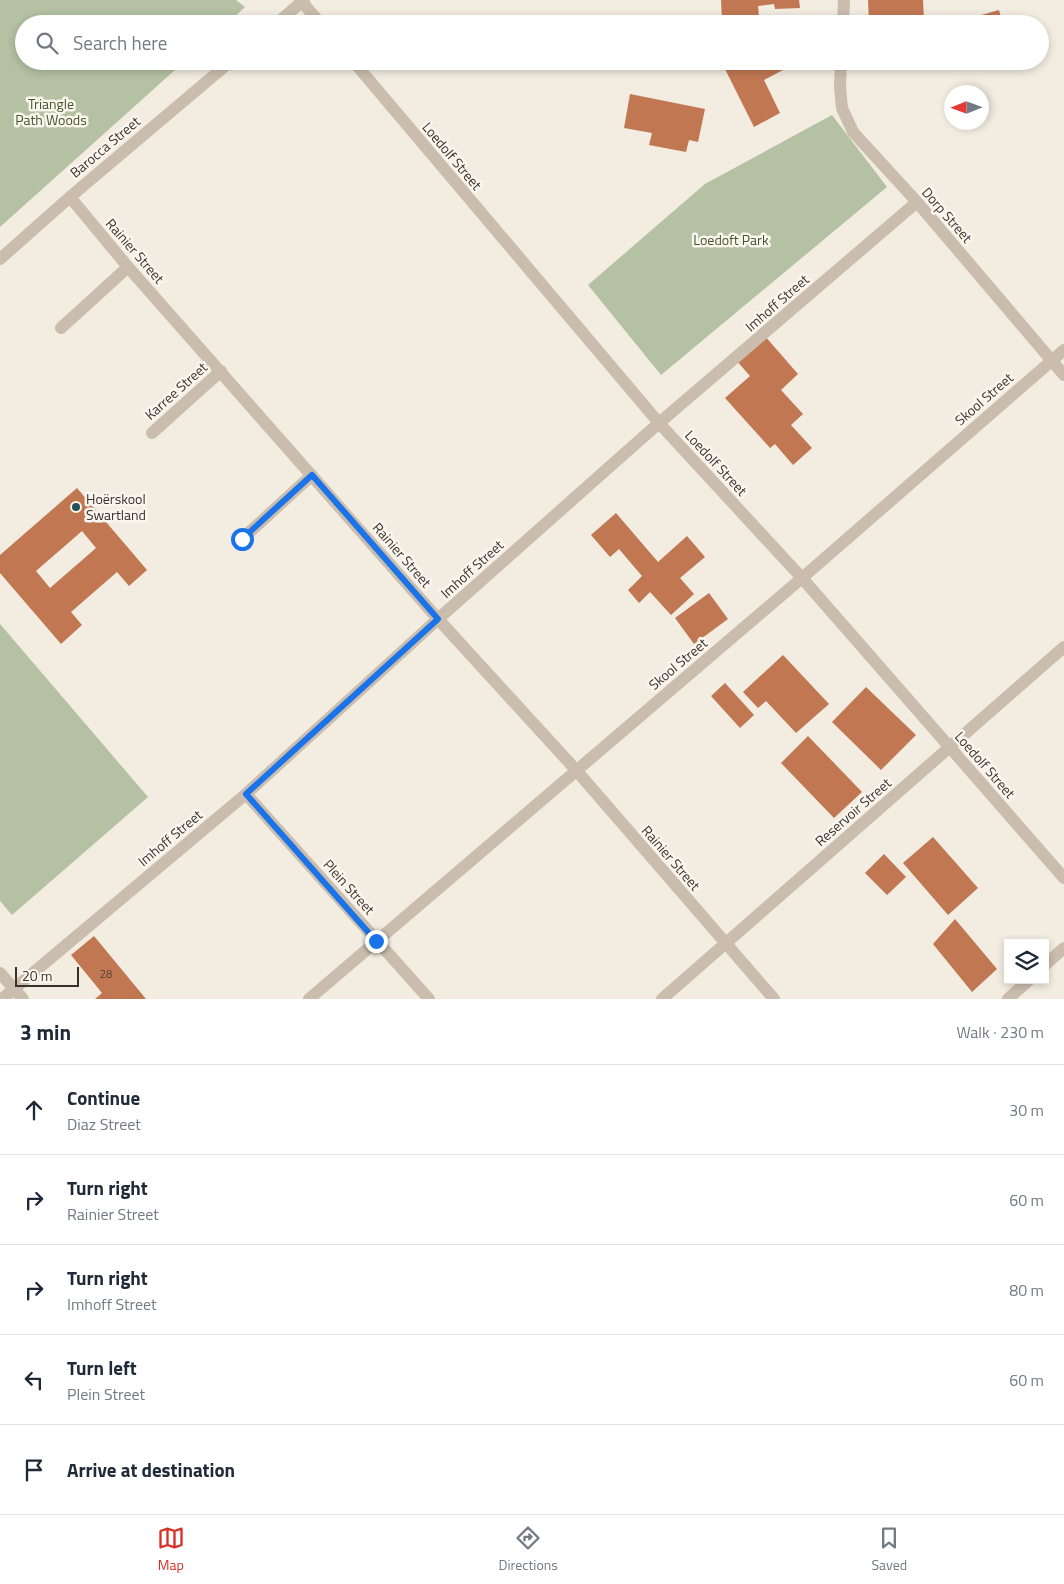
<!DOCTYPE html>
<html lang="en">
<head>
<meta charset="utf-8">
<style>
  body { margin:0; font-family:"Titillium Web",sans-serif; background:#f2f2f3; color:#1f2937 }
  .controls { position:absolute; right:15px; bottom:15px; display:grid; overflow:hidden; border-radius:0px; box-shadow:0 2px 8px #0003 }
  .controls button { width:45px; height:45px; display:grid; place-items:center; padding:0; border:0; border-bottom:1px solid #e0e1e3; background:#fff; color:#1f2937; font:25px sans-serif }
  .compass { position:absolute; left:944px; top:85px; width:45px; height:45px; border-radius:50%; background:#fff; box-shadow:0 2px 8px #0003; rotate:269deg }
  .scale { position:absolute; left:15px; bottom:12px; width:64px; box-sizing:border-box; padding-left:5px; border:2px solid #39312c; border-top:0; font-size:14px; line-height:18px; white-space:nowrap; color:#39312c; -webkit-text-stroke:4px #faf6ee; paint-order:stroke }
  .stop { position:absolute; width:15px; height:15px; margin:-11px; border:4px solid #1a73e8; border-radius:50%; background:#fff }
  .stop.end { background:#1a73e8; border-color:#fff; box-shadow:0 1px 5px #0008 }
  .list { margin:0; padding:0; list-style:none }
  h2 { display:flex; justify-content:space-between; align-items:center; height:65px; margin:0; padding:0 20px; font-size:21px }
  h2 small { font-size:16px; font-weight:400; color:#747a83 }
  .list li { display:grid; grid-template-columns:32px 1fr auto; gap:15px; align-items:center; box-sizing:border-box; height:90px; padding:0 20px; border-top:1px solid #e0e1e3 }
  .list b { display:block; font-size:19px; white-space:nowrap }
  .list p { margin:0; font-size:16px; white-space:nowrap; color:#747a83 }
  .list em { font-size:16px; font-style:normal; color:#747a83 }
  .icon { flex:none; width:28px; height:28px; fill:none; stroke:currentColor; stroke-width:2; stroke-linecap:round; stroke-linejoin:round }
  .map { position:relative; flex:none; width:1064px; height:999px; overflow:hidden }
  .search { position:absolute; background:#fff; box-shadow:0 2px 8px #0003; left:15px; right:15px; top:15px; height:55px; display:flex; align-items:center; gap:12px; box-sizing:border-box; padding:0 18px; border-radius:28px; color:#747a83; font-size:19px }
  .sheet { height:515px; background:#fff }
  nav { display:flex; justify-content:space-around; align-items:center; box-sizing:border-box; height:70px; border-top:1px solid #e0e1e3; background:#fff; font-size:14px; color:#747a83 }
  nav a { display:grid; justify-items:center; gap:2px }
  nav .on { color:#d93025 }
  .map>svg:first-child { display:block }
</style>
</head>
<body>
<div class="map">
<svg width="1064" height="999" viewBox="0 0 1064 999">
  <rect width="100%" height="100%" fill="#f2ece1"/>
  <path fill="#b4c1a2" d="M0 0H236L245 7 227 24H24V61H185L0 227Z
    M832 115 887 187 661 375 588 285 705 184Z
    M0 624 148 797 12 915 0 901Z"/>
  <path fill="#c07752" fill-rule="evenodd" d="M721 0H799L800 8 775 9 774 4 758 6 759 17 722 20Z
    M868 0H923L924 19H915L916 24H869Z
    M999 10 1003 24H953V23Z
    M721 61H779L783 70 764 80 780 113 754 127Z
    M857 61H879V63L858 65Z
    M630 94 705 109 698 142 689 140 686 152 649 145 652 133 624 128Z
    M764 335 798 374 781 390 803 414 791 425 812 448 793 465 775 444 770 448 725 398 750 376 736 360Z
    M77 488 147 570 129 586 117 572 71 612 82 625 61 644 0 573V555ZM82 531 96 548 50 588 36 571Z
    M616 513 658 562 687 536 705 557 680 578 694 594 671 615 650 592 639 603 628 590 642 576 619 549 610 557 591 535Z
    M709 593 728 619 694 644 675 618Z
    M783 655 829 704 796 733 766 701 758 708 743 692Z
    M725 683 754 715 740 728 711 696Z
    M866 687 916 735 881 770 832 722Z
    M808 736 862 792 834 818 781 763Z
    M933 837 978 888 948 915 903 863Z
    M884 854 906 877 887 895 865 873Z
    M955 919 997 969 972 992 933 944Z
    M94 936 146 999H95L102 993 71 955Z"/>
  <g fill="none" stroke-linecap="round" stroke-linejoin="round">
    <path stroke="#cabdad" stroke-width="12" d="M302 2 321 24
      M276 24 304 0
      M843 24 844 0
      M353 61 659 423 802 578 1064 878
      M841 61 840 87 842 108 853 132 917 202 1064 375
      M70 197 128 267 438 619 576 770 774 999
      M0 259 70 197 231 61
      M61 328 128 267
      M152 433 221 371
      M242 539 312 475
      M246 794 429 999
      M1045 965 1064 948
      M0 973 23 999
      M2 999 246 794 438 619 659 423 917 202
      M309 999 802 578 1064 350
      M662 999 1064 647
      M1008 999 1029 980"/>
  </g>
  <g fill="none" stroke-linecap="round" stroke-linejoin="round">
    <path stroke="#1a73e8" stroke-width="6" d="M242 539 312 475 438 619 246 794 376 941"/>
  </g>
  <circle fill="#235159" stroke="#faf6ee" stroke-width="2" cx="76" cy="507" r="5"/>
  <g text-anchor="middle" stroke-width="5" stroke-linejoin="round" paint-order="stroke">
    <g font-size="11" fill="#5b4236">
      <text x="106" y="978">28</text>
    </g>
    <g font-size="14" fill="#455630" stroke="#faf6ee">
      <text x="51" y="109">Triangle<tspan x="51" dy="16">Path Woods</tspan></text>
      <text x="731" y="245">Loedoft Park</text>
    </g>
    <g font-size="14" fill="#39312c" stroke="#faf6ee">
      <text transform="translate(105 147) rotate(-40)" y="5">Barocca Street</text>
      <text transform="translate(452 156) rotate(50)" y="5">Loedolf Street</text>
      <text transform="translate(947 215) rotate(49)" y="5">Dorp Street</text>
      <text transform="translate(135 251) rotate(49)" y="5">Rainier Street</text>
      <text transform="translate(777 303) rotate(-41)" y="5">Imhoff Street</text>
      <text transform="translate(176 391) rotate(-42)" y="5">Karree Street</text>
      <text transform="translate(984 399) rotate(-41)" y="5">Skool Street</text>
      <text transform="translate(716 463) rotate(47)" y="5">Loedolf Street</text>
      <text transform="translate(402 555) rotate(49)" y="5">Rainier Street</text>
      <text transform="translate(472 569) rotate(-42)" y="5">Imhoff Street</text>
      <text transform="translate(678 664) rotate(-40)" y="5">Skool Street</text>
      <text transform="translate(985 765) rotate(49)" y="5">Loedolf Street</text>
      <text transform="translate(853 812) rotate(-41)" y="5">Reservoir Street</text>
      <text transform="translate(170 838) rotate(-40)" y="5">Imhoff Street</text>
      <text transform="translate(671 858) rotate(49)" y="5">Rainier Street</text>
      <text transform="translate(349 887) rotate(48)" y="5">Plein Street</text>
    </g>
    <g font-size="14" fill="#39312c" stroke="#faf6ee" text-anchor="start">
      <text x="86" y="504">Hoërskool<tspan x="86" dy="16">Swartland</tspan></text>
    </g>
  </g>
</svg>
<div class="controls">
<button><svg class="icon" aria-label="layers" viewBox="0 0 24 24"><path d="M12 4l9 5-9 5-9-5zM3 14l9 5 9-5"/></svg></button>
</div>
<svg class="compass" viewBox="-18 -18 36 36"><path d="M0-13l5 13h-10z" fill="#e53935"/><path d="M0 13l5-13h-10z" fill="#747a83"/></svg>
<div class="scale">20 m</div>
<div class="stop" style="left:242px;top:539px"></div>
<div class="stop end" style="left:376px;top:941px"></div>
<div class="search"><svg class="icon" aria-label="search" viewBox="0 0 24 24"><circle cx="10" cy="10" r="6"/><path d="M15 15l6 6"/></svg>Search here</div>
</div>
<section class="sheet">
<h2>3 min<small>Walk · 230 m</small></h2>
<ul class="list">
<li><svg class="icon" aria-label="ahead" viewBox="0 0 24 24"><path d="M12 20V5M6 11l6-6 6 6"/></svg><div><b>Continue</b><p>Diaz Street</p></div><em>30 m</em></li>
<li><svg class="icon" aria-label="right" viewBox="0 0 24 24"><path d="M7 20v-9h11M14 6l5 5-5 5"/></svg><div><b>Turn right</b><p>Rainier Street</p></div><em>60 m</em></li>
<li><svg class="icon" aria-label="right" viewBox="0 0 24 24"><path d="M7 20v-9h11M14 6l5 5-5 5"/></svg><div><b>Turn right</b><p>Imhoff Street</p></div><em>80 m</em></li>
<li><svg class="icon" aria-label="left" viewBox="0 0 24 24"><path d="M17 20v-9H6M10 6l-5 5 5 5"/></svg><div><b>Turn left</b><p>Plein Street</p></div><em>60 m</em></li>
<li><svg class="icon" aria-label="arrive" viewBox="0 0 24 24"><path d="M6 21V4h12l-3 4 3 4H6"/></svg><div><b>Arrive at destination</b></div></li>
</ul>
</section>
<nav>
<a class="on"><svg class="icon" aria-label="map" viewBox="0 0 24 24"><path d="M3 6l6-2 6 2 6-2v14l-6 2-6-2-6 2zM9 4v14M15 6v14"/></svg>Map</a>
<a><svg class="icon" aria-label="directions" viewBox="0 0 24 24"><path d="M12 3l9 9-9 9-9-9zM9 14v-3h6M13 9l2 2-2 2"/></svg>Directions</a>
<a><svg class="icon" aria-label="saved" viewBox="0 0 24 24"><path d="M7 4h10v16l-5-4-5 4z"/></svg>Saved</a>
</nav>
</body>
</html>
